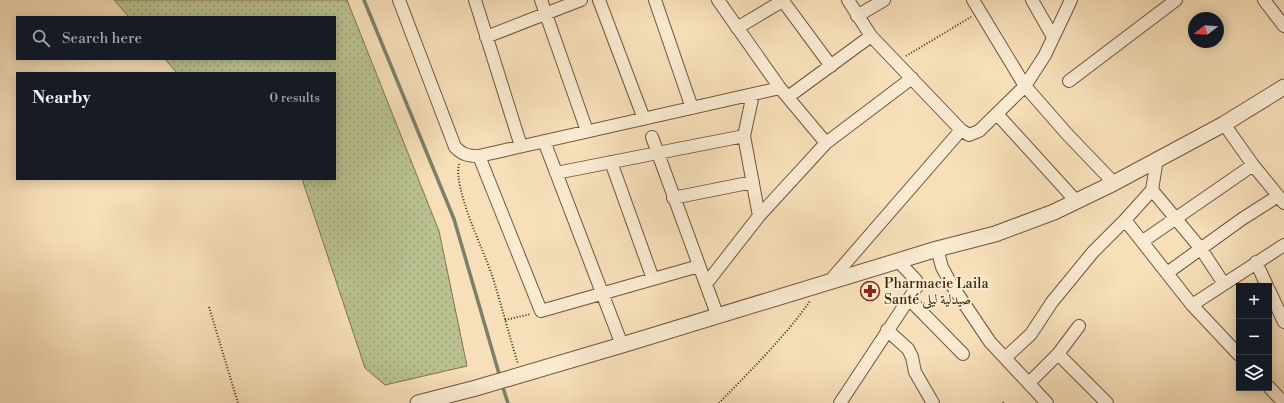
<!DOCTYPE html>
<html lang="en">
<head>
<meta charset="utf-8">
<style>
  body { margin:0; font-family:"Libre Bodoni",Amiri,serif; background:#20242c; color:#f1f3f6 }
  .controls { position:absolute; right:12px; bottom:12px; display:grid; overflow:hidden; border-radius:0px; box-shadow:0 2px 10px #0003 }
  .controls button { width:36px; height:36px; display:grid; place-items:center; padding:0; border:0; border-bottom:1px solid #363941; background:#171b24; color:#f1f3f6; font:20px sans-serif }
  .compass { position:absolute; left:1188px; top:12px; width:36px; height:36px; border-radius:50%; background:#171b24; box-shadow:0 2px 10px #0003; rotate:253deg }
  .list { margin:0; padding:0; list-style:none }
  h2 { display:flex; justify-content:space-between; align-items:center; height:52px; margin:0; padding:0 16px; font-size:17px }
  h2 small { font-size:13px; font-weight:400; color:#9ea1a6 }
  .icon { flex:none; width:22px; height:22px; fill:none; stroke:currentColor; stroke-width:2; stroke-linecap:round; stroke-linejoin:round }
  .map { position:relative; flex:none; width:1284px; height:403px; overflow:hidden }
  .search { position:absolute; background:#171b24; box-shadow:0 2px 10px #0003; left:16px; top:16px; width:320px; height:44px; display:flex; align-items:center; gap:10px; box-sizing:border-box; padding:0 14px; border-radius:0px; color:#9ea1a6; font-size:15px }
  .panel { position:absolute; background:#171b24; box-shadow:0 2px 10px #0003; left:16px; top:72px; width:320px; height:108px; border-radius:0px }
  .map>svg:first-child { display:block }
</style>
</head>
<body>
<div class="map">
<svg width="1284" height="403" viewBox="0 0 1284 403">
  <defs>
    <pattern id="green-dots" width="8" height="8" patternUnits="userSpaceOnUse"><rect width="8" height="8" fill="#bac291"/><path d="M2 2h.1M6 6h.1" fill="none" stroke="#999d75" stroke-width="1.8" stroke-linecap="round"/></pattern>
  </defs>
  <rect width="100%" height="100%" fill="#f6dfb9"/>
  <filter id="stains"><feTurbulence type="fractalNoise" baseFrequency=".005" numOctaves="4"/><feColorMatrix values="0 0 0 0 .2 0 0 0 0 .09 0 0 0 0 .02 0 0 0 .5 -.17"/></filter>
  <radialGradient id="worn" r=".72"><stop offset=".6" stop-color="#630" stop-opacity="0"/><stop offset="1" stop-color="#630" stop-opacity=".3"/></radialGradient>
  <path fill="url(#green-dots)" stroke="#7f744e" d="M114 0H347L439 231 467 366 385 385 365 368 302 179H335V73H177L165 59H335V17H129Z"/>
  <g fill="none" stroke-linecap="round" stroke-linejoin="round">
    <path stroke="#7a816a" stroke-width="3.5" d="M364 0 454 219 500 377
      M502 385 508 403"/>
    <g stroke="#705437" stroke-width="14">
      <path id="minor" d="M399 0 455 147C463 155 468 156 479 156L780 88
        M475 0 521 146
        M541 0 587 131
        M599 0 644 119
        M655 0 692 108
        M718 0 780 88 826 143
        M848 0 871 36 961 130 969 135 979 131 1025 86 1045 55 1071 0
        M973 0 1025 86 1067 134 1114 183
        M1032 0 1053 37
        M1264 0 1284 26
        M783 1 831 66
        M857 16 884 0
        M737 28 784 0
        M486 37 581 0
        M1069 81 1176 0
        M753 94 744 136 759 216
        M788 97 871 36
        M997 114 1077 202
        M1224 124 1253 165 1284 203
        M652 137 718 317
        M544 141 622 345
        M479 156 541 311 699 266
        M1157 159 1152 190 1125 220 1192 305 1239 355
        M611 162 653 279
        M556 173 744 136
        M1152 190 1201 249 1224 284
        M673 198 753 182
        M1143 241 1253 165
        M937 249 942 267 951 284 990 342 1047 403
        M1256 262 1267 286
        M1167 273 1242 219 1278 196
        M829 282 961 130
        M706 284 759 216 826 143 912 78
        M1269 290 1284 322
        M909 299 963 354
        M1192 305 1284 245
        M887 330 908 349 912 357 915 372 933 403
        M1058 354 1107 403
        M1005 358 1031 334 1052 302 1093 252 1125 220
        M1029 383 1058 354 1079 326
        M1269 387 1284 403
        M840 403 918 285 916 280 899 262"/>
    </g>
    <g stroke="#705437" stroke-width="17">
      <path id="tertiary" d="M418 403 476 388 622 345 937 249 995 234 1054 212 1114 183 1224 124 1284 87"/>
    </g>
    <path stroke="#44260c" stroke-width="2" stroke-dasharray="1 2" stroke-linecap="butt" d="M906 56 971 17
      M459 164C453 188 483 249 492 275 501 304 509 334 518 364
      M209 307 238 403
      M505 320 531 314
      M719 403C751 370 784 338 810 301
      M1003 403 1004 402"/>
    <use href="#minor" stroke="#f9ead2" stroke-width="12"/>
    <use href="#tertiary" stroke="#f9ead2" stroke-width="15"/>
  </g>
  <defs>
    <g id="pharmacy-ring" transform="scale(1)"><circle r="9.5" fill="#f9ead2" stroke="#8f2418" stroke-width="1.5"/><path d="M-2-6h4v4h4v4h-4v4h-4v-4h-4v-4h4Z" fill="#8f2418"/></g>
  </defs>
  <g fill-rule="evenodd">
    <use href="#pharmacy-ring" x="870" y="291"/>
  </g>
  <g text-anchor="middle" stroke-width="4" stroke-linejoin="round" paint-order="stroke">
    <g font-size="14" fill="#44260c" stroke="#f9ead2" text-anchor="start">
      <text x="884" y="288">Pharmacie Laila<tspan x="884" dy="16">Santé صيدلية ليلى</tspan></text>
    </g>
  </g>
  <rect width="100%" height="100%" filter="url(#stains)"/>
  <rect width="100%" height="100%" fill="url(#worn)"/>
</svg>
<div class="controls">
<button>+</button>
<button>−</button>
<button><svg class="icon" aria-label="layers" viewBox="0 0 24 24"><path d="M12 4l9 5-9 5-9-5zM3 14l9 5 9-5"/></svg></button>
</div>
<svg class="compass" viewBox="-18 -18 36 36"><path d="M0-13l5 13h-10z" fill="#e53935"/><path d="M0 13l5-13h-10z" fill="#9ea1a6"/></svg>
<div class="search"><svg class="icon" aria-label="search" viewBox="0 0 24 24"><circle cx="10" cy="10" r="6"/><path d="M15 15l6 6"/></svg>Search here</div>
<section class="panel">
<h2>Nearby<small>0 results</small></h2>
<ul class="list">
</ul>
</section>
</div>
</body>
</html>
